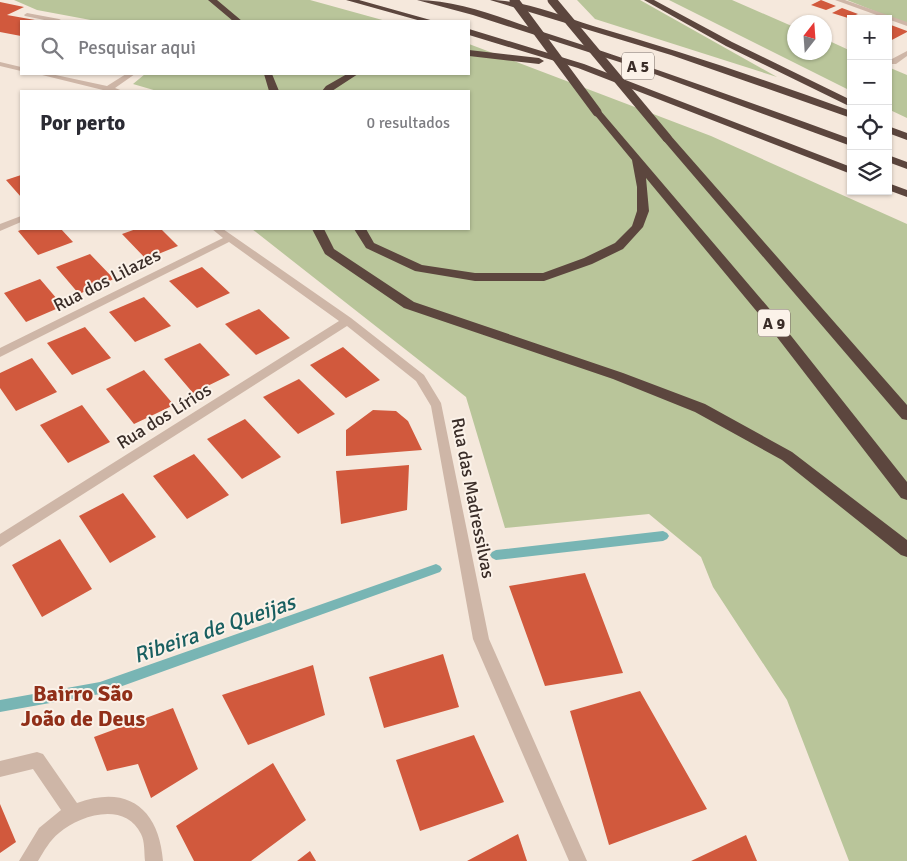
<!DOCTYPE html>
<html lang="pt">
<head>
<meta charset="utf-8">
<style>
  body { margin:0; font-family:Signika,sans-serif; background:#f7f7f7; color:#2b2b33 }
  .controls { position:absolute; right:15px; top:15px; display:grid; overflow:hidden; border-radius:0px; box-shadow:0 1px 4px #0004 }
  .controls button { width:45px; height:45px; display:grid; place-items:center; padding:0; border:0; border-bottom:1px solid #e1e1e2; background:#fff; color:#2b2b33; font:25px sans-serif }
  .compass { position:absolute; left:787px; top:15px; width:45px; height:45px; border-radius:50%; background:#fff; box-shadow:0 1px 4px #0004; rotate:17deg }
  .list { margin:0; padding:0; list-style:none }
  h2 { display:flex; justify-content:space-between; align-items:center; height:65px; margin:0; padding:0 20px; font-size:21px }
  h2 small { font-size:16px; font-weight:400; color:#7c7c81 }
  .icon { flex:none; width:28px; height:28px; fill:none; stroke:currentColor; stroke-width:2; stroke-linecap:round; stroke-linejoin:round }
  .map { position:relative; flex:none; width:907px; height:861px; overflow:hidden }
  .search { position:absolute; background:#fff; box-shadow:0 1px 4px #0004; left:20px; top:20px; width:450px; height:55px; display:flex; align-items:center; gap:12px; box-sizing:border-box; padding:0 18px; border-radius:0px; color:#7c7c81; font-size:19px }
  .panel { position:absolute; background:#fff; box-shadow:0 1px 4px #0004; left:20px; top:90px; width:450px; height:140px; border-radius:0px }
  .map>svg:first-child { display:block }
</style>
</head>
<body>
<div class="map">
<svg width="907" height="861" viewBox="0 0 907 861">
  <rect width="100%" height="100%" fill="#f5e8dc"/>
  <path fill="#b9c59a" d="M14 0H310L386 21H96L37 10Z
    M577 0H640L777 77 595 19Z
    M669 0H732L794 27V52H824L825 39 851 51V91Z
    M847 0H907V24Z
    M469 44 711 136 907 224V861H849L787 700 713 587 701 557 649 514 505 528 466 397 252 229H469V91H157L133 84 145 74H469Z
    M888 67 907 75V118L888 109Z"/>
  <g fill="none" stroke-linecap="round" stroke-linejoin="round">
    <path fill="#78b5b4" fill-rule="evenodd" d="M663 531 667 533 669 536 667 539 663 541 496 560 492 558 490 555 492 552 496 550Z
      M436 564 440 566 442 569 440 572 100 694 0 712V700L100 682Z"/>
  </g>
  <path fill="#d1593d" d="M821 0 836 6 826 10 811 5Z
    M0 2 24 7 7 15 35 20 21 21V36L0 32Z
    M842 8 858 14 848 18 832 13Z
    M891 25 907 31V32L888 42V26Z
    M21 175V197L6 180Z
    M23 229H61L73 242 38 255 18 231Z
    M136 229H161L178 246 146 259 122 234Z
    M90 254 114 279 79 294 56 267Z
    M202 267 230 293 197 308 169 281Z
    M40 279 63 306 26 322 4 293Z
    M144 297 171 326 135 342 109 312Z
    M259 309 290 338 256 355 225 324Z
    M85 327 111 358 72 375 47 343Z
    M200 343 230 375 193 393 164 359Z
    M343 347 380 380 346 398 310 365Z
    M32 358 57 392 16 411 0 388V373Z
    M144 370 174 405 134 424 106 389Z
    M299 379 335 414 298 434 263 397Z
    M82 405 110 442 68 463 40 425Z
    M373 410 396 411 408 421 422 450 346 456V430Z
    M245 419 281 457 242 479 207 439Z
    M194 454 229 495 187 519 153 476Z
    M409 465 407 510 341 524 336 471Z
    M123 493 156 537 110 563 79 516Z
    M60 539 92 589 42 617 12 565Z
    M585 573 623 673 545 686 509 586Z
    M443 654 459 707 384 728 369 677Z
    M313 665 325 715 248 745 222 695Z
    M640 691 707 809 609 845 570 711Z
    M173 708 198 769 151 798 138 764 107 771 94 737Z
    M474 735 504 802 420 831 396 760Z
    M273 763 306 820 251 861H194L176 826Z
    M0 804 16 842 0 853Z
    M518 834 527 861H467Z
    M746 835 757 861H691Z
    M310 851 316 861H297Z"/>
  <g fill="none" stroke-linecap="round" stroke-linejoin="round">
    <path fill="#ceb6a7" fill-rule="evenodd" d="M835 0H845L907 22V26Z
      M27 13 59 19 63 21H49L25 16 24 15Z
      M907 51V56L896 64H890V60Z
      M0 62 21 67V71L0 66Z
      M38 74H51L107 86 126 74H135L115 88 123 91H107Z
      M21 216V222L0 231V224Z
      M212 229H223L351 318 424 375 441 403 489 639 587 861H569L473 639 431 406 416 381 347 326 0 547V534L339 321 229 242 0 357V348L223 238Z
      M37 752 43 754 77 803C128 784 159 809 163 861H145C144 852 145 842 141 834 125 801 80 815 59 833 50 840 44 851 38 861H19L39 828 61 810 33 769 0 777V761Z"/>
    <path fill="#5c463e" fill-rule="evenodd" d="M208 0H217L242 21H233Z
      M346 0H359L434 21H421Z
      M417 0C461 0 507 20 549 34 651 66 751 103 851 139V146L638 68 473 15Z
      M490 0C524 0 561 16 593 26 680 51 766 80 851 111V118L671 55Z
      M644 0H654L732 42 851 100V107L726 46Z
      M469 29 584 64 851 167V174L578 68 469 35Z
      M469 50 539 58 544 61 539 64 469 56Z
      M264 74H272L279 91H269Z
      M347 74H358L332 91H322L326 86Z
      M594 110H600L773 313 907 482V500L901 498 763 319 646 178 649 211 643 227 623 249 592 264 544 281H475L415 271 366 248 354 229H366L374 243 422 265 475 273H543L584 258 615 243 632 226 637 211V187L632 160 594 114Z
      M888 126 907 133V140L888 133Z
      M667 135 671 136 907 405V420L902 419 663 140V136Z
      M888 155 907 162V169L888 162Z
      M888 183 907 190V197L888 190Z
      M312 229H324L334 249 414 302 623 373 705 404 792 452 907 540V557L901 555 782 460 695 412 613 379 404 308 325 254Z"/>
    <path stroke="#5c463e" stroke-width="9" d="M514 0 597 112
      M552 0 667 138"/>
  </g>
  <g text-anchor="middle" stroke-width="4" stroke-linejoin="round" paint-order="stroke">
    <g fill="#fbf2e9" stroke="#746862" stroke-width="1">
      <rect x="622" y="52.5" width="32" height="27" rx="4"/>
      <rect x="758" y="309.5" width="32" height="27" rx="4"/>
    </g>
    <g font-size="16" font-weight="bold" fill="#3a2d28">
      <text x="638" y="72">A 5</text>
      <text x="774" y="329">A 9</text>
    </g>
    <g font-size="18" fill="#3a2d28" stroke="#fbf2e9">
      <text transform="translate(107 280) rotate(-27)" y="6">Rua dos Lilazes</text>
      <text transform="translate(164 416) rotate(-32)" y="6">Rua dos Lírios</text>
      <text transform="translate(473 498) rotate(79)" y="6">Rua das Madressilvas</text>
    </g>
    <g font-size="22" font-style="italic" fill="#195f60" stroke="#fbf2e9">
      <text transform="translate(214 628) rotate(-19)" y="8">Ribeira de Queijas</text>
    </g>
    <g font-size="22" font-weight="bold" fill="#912f19" stroke="#fbf2e9">
      <text x="83" y="701">Bairro São<tspan x="83" dy="25">João de Deus</tspan></text>
    </g>
  </g>
</svg>
<div class="controls">
<button>+</button>
<button>−</button>
<button><svg class="icon" aria-label="locate" viewBox="0 0 24 24"><circle cx="12" cy="12" r="6"/><path d="M12 2v4M12 18v4M2 12h4M18 12h4"/></svg></button>
<button><svg class="icon" aria-label="layers" viewBox="0 0 24 24"><path d="M12 4l9 5-9 5-9-5zM3 14l9 5 9-5"/></svg></button>
</div>
<svg class="compass" viewBox="-18 -18 36 36"><path d="M0-13l5 13h-10z" fill="#e53935"/><path d="M0 13l5-13h-10z" fill="#7c7c81"/></svg>
<div class="search"><svg class="icon" aria-label="search" viewBox="0 0 24 24"><circle cx="10" cy="10" r="6"/><path d="M15 15l6 6"/></svg>Pesquisar aqui</div>
<section class="panel">
<h2>Por perto<small>0 resultados</small></h2>
<ul class="list">
</ul>
</section>
</div>
</body>
</html>
